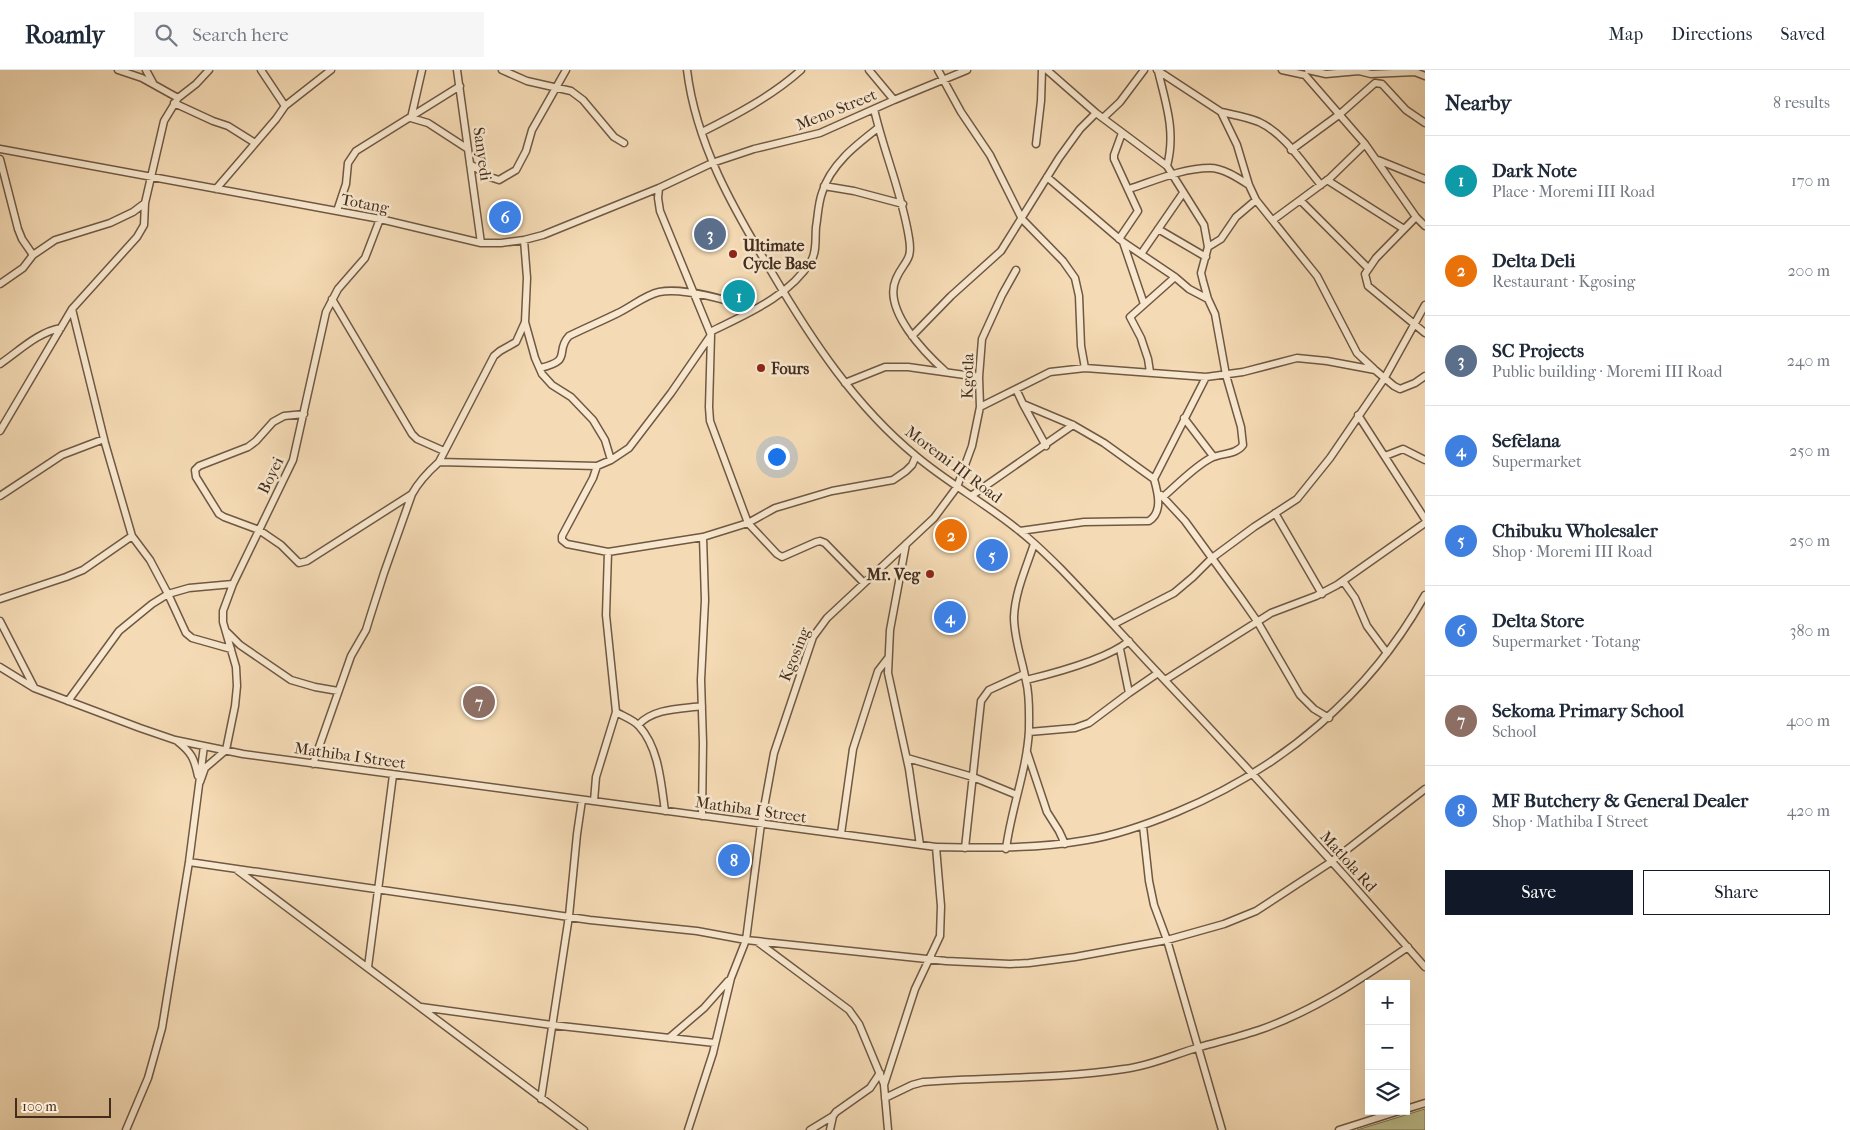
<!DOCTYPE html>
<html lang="en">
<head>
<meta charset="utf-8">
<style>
  body { margin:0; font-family:"IM FELL French Canon",serif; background:#f6f6f7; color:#1f2937 }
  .controls { position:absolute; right:15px; bottom:15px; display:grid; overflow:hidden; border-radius:0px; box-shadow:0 5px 20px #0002 }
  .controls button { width:45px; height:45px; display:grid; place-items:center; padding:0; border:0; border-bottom:1px solid #e0e1e3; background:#fff; color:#1f2937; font:25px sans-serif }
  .scale { position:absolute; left:15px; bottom:12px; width:96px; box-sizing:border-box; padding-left:5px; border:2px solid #442c1d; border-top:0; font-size:14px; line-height:18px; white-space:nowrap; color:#442c1d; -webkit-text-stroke:4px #f8e8cf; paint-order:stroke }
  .you { position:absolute; left:776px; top:386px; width:18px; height:18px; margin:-12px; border:4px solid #fff; border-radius:50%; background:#1a73e8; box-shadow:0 0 0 8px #1a73e833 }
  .badge { display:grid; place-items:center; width:32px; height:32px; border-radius:50%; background:#111827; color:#fff; font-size:16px; font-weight:700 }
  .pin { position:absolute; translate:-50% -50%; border:2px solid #fff; box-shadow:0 1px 5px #0006 }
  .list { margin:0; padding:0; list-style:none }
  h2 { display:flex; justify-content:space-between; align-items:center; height:65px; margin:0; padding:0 20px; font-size:21px }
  h2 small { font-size:16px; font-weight:400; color:#747a83 }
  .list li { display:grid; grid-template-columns:32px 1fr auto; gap:15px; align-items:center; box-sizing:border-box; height:90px; padding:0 20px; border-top:1px solid #e0e1e3 }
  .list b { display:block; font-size:19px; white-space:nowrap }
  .list p { margin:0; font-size:16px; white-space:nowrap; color:#747a83 }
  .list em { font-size:16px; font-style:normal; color:#747a83 }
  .actions { display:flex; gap:10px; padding:15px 20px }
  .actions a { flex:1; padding:11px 0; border:1px solid #111827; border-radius:0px; text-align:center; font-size:18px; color:#111827 }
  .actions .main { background:#111827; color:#fff }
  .icon { flex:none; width:28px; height:28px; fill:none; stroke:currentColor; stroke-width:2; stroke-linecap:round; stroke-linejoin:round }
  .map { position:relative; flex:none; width:1425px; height:1060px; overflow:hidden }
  header { display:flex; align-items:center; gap:30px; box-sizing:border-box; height:70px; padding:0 25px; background:#fff; border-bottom:1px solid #e0e1e3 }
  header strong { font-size:24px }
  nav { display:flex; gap:28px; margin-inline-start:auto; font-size:18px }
  .search { width:350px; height:45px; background:#f6f6f7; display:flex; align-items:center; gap:12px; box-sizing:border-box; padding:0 18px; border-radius:0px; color:#747a83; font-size:19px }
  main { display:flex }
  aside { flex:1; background:#fff }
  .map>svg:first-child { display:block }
</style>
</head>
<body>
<header>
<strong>Roamly</strong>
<div class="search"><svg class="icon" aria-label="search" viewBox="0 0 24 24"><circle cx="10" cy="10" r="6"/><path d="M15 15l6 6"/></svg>Search here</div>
<nav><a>Map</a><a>Directions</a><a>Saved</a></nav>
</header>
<main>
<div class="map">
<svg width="1425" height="1060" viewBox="0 0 1425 1060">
  <rect width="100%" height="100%" fill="#f5dbb5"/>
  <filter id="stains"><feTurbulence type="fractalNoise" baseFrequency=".004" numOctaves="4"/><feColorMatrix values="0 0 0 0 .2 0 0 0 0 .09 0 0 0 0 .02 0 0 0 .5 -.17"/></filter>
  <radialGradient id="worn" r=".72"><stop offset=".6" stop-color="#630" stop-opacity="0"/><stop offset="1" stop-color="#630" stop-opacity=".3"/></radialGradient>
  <path fill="#bfbf8c" stroke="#827654" d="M1425 1039V1060H1357Z"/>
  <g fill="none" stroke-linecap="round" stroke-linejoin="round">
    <g stroke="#705843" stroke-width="9">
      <path id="minor" d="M118 0 142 8 178 28
        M146 0 153 13
        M422 0 411 48 428 53 468 79
        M457 0 481 173
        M502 0 527 11 571 21 583 30 614 67 624 73
        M687 0C696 74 733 138 771 201 811 269 855 336 916 386 948 413 985 433 1017 459 1033 471 1047 485 1061 499 1094 533 1126 569 1158 603 1249 699 1338 797 1425 897
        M869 0 894 30
        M938 0 961 42 990 85 1022 149 1063 191 1075 208 1079 226 1081 276 1085 298
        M1047 0 1096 43 1167 96 1204 155 1208 177 1201 203 1203 211 1208 229 1215 244 1226 305 1241 357 1243 375C1236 385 1221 383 1211 388 1195 396 1177 415 1163 427
        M1157 0 1221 42 1237 75 1249 115 1256 130 1317 206 1357 283 1374 299
        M1282 0 1305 5 1365 74 1416 147 1425 156
        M1308 0 1326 4 1359 1 1371 4 1415 2 1425 6
        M1158 1C1166 34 1176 62 1167 96
        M174 33 213 51 228 56 255 73
        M285 36 331 0
        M874 39C884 83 902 123 909 168 913 192 904 190 896 209 882 240 926 284 946 302
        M1221 42C1234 45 1247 47 1259 52 1285 64 1303 94 1321 115
        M1103 48 1120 32 1144 0
        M702 62C736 45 772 26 801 0
        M1036 74 1041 31 1042 0
        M0 79 380 149 481 173H501L524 170 543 165 659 118 712 93 754 79 820 63 894 30 967 0
        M1291 80 1340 44 1375 13 1382 14 1406 40 1425 53
        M0 89 18 159 22 169 33 185
        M1378 90 1425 109
        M470 94 490 107 499 110 516 100 526 81 532 60 566 0
        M1047 107 1123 172 1175 207 1189 219 1208 229
        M1327 110 1404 159
        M824 116 854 121 903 134
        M659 118 658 128 660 141 711 265 709 337 710 351 748 453 777 484 782 487 816 472 820 471 825 473 864 513
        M216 119 276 49 285 36 261 0
        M1129 119C1154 111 1182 98 1210 98 1223 98 1238 108 1249 115
        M1301 131 1368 198
        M337 141 346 114 348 93 356 81 460 16
        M1416 147 1376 188 1365 204 1368 216 1425 263
        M1273 150 1330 108 1365 74
        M1158 159 1206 187
        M1119 169 1138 141 1114 89V85L1122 63
        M524 170 527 208 525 252 535 288 542 304 552 315 571 327 593 350 605 370 611 390
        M1123 172 1144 234
        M1208 177 1221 169 1236 147 1256 130
        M1141 184 1183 123
        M0 214 23 198 33 185 55 170 110 153 133 142 145 133
        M332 229 412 364 417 369 444 381
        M72 239 105 373 132 466 150 490 168 524 186 563 192 568 231 579
        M710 262C746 244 789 227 811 191 817 182 815 168 816 157 818 146 818 134 822 123 830 95 856 75 878 58
        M912 266 951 226 1001 181 1059 88 1080 59 1096 43
        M0 294C19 281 38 262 61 258
        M540 298C574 290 554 282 569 266 585 258 602 251 618 243 631 237 645 225 659 222 684 217 730 231 753 239
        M1150 302 1148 289 1141 268 1130 247 1175 207
        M845 313 885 297H908L979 307
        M1016 319 1023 334 1073 355 1104 373 1154 409
        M1023 334 1046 376
        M980 337 1050 302 1085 298 1206 307 1243 302 1297 288 1327 291 1375 300 1394 316 1400 319 1415 313 1425 306
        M304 344 284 346 273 352 256 371 248 377 199 396 195 400 196 407 219 444 224 447 259 460 281 475 299 493 307 491 412 424
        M1358 345 1425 449
        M1184 348 1213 386
        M0 361 72 239 137 167 144 155 145 133 164 51 178 28 196 14 209 0
        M1385 386 1403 379 1425 390
        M439 392 494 286 500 281 516 272 525 252
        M1161 425 1185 451 1241 528 1257 551 1300 625 1314 639 1329 648
        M0 426 62 385 104 369
        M971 426 1073 355
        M1275 443 1322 524
        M1020 461 1084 452 1149 451C1163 442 1158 423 1154 409L1206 307
        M703 467 748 453 775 438 832 421 893 410 906 401 912 395 916 386
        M906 474 890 560 888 603 909 699 920 775
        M608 482 703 467 705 530 701 610 703 673 702 746
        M1343 511 1355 528 1367 556 1387 583
        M0 529 66 507 83 500 132 466
        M0 551 34 617
        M1114 554 1174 523 1193 507 1212 488 1254 457 1297 429 1330 388 1384 309 1425 235
        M227 562 240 575 291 610 315 617 338 621
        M1120 579 1129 623
        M0 597 34 618 140 658 175 670 243 684 936 777C987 778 1036 779 1087 770 1118 765 1148 754 1177 742 1281 699 1370 624 1425 525
        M1026 610C1055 603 1107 589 1129 571
        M1165 610 1271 543 1316 526 1337 515 1425 453
        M68 631 119 561 152 534 168 524 189 518 233 514
        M616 642C623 646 634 650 639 656 659 678 661 713 665 741
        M638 655C654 638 680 639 702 636
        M1029 662 1075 658 1089 653 1129 623 1158 603
        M177 671C192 683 194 688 198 706
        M1027 682 1047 742 1059 761 1065 774
        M907 688 973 707 1017 725
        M313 694 351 586 366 560 370 547 384 503 412 424C419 411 428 402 439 392L597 396 611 390 629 378 671 323 711 265
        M200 712 205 698 226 680 235 636 237 616 236 597 223 552V541L233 514 293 390 326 242 338 219 365 188 380 149
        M594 731 596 707 616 642 606 545 608 482 567 474 562 470V466L593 408 597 396
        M1143 756 1149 811 1154 835 1167 870 1222 1060
        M841 764 853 679 878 601 888 588
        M965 778 981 631 989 620 1024 604
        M1006 779C1011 739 1027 700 1029 660 1029 644 1030 626 1026 611 1022 589 1014 569 1014 547 1015 522 1026 498 1034 474
        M189 792 590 850 697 861 746 870 761 754 774 683 813 567 827 548 934 448 957 417 972 376 980 337 979 307 982 269 1002 225 1016 200
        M237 800 584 1060
        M759 873 849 940 859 954 884 1014
        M368 897 393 705
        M421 937 552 955 715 973
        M669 968 704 938 728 911
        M885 1028 912 1015 923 1012C990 1007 1057 1009 1124 999 1151 996 1175 984 1200 977 1221 971 1242 966 1262 959 1315 940 1361 909 1408 877
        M541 1029 569 846 577 764 582 730
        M1406 1039 1425 1033
        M126 1060 148 1008 162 958 189 792 204 676
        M688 1060 713 983 731 908 746 870 946 891 1010 894 1029 893 1075 887 1167 870 1224 854 1256 841 1331 792 1425 719
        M810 1060 833 1046
        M830 1060 833 1046 836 1042 870 1018 880 1003
        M888 1060 884 1015 915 919 940 866 941 836 936 777
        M1339 1060 1399 1041"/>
    </g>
    <use href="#minor" stroke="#f8e8cf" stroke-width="6"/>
  </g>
  <g fill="#8f2418" stroke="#f8e8cf" stroke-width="2">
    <circle cx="733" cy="184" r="5"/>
    <circle cx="761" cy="298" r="5"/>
    <circle cx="930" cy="504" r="5"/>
  </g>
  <g text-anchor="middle" stroke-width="5" stroke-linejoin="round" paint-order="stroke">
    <g font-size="16" fill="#442c1d" stroke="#f8e8cf">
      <text transform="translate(836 39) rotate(-22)" y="6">Meno Street</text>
      <text transform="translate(483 84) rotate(82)" y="6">Sanyedi</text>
      <text transform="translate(365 133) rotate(11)" y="6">Totang</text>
      <text transform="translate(967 306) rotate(-89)" y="6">Kgotla</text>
      <text transform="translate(954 394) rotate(37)" y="6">Moremi III Road</text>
      <text transform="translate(270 405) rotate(-64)" y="6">Boyei</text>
      <text transform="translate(794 584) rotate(-68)" y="6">Kgosing</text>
      <text transform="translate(350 685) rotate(8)" y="6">Mathiba I Street</text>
      <text transform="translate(751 739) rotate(8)" y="6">Mathiba I Street</text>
      <text transform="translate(1349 791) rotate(48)" y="6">Matlola Rd</text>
    </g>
    <g font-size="16" font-weight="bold" fill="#442c1d" stroke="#f8e8cf" text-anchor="start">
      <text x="743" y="181">Ultimate<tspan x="743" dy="18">Cycle Base</tspan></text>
      <text x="771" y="304">Fours</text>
      <text x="920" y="510" text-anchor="end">Mr. Veg</text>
    </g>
  </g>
  <rect width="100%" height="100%" filter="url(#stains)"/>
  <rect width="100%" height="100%" fill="url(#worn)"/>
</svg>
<div class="controls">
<button>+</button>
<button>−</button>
<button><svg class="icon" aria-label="layers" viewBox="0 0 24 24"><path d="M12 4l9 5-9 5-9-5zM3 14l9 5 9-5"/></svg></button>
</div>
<div class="scale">100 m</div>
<div class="you"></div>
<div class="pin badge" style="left:739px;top:226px;background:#0f9aa8">1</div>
<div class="pin badge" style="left:951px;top:465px;background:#e8710a">2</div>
<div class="pin badge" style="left:710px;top:164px;background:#5c6f8a">3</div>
<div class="pin badge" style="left:950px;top:547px;background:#3f7fe0">4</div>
<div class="pin badge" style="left:992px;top:485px;background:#3f7fe0">5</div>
<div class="pin badge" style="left:505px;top:147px;background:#3f7fe0">6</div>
<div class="pin badge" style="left:479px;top:632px;background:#8d6e63">7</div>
<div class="pin badge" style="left:734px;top:790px;background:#3f7fe0">8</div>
</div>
<aside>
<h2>Nearby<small>8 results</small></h2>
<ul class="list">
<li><span class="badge" style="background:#0f9aa8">1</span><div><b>Dark Note</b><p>Place · Moremi III Road</p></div><em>170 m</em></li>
<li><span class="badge" style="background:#e8710a">2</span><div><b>Delta Deli</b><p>Restaurant · Kgosing</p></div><em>200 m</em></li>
<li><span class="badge" style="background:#5c6f8a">3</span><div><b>SC Projects</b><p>Public building · Moremi III Road</p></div><em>240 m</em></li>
<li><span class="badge" style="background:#3f7fe0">4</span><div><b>Sefelana</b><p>Supermarket</p></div><em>250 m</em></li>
<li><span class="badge" style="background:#3f7fe0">5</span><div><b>Chibuku Wholesaler</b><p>Shop · Moremi III Road</p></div><em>250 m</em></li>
<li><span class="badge" style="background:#3f7fe0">6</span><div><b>Delta Store</b><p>Supermarket · Totang</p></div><em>380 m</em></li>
<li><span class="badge" style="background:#8d6e63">7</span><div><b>Sekoma Primary School</b><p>School</p></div><em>400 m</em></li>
<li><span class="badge" style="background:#3f7fe0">8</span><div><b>MF Butchery &amp; General Dealer</b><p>Shop · Mathiba I Street</p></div><em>420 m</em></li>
</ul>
<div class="actions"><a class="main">Save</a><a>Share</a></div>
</aside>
</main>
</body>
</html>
